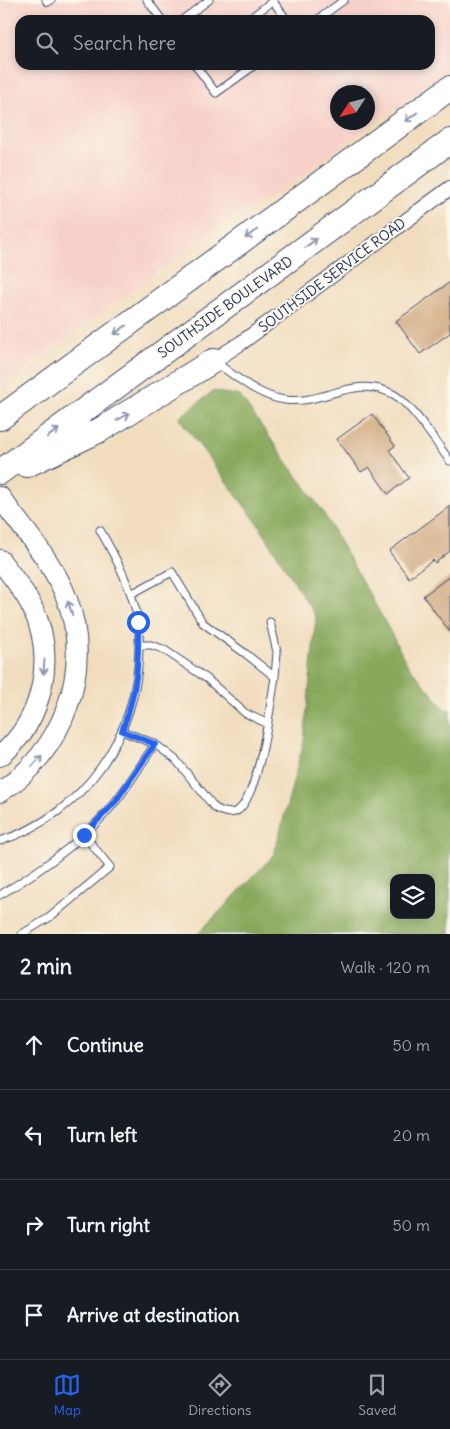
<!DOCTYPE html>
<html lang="en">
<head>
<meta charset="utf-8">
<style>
  body { margin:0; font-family:Delius,sans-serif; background:#242831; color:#f1f3f6 }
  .controls { position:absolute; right:15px; bottom:15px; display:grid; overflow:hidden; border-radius:10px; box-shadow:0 2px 8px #0003 }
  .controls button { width:45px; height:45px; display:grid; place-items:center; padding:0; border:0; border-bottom:1px solid #363941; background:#171b24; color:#f1f3f6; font:25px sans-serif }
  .compass { position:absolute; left:330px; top:85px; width:45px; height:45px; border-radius:50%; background:#171b24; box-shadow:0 2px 8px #0003; rotate:234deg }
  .stop { position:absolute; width:15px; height:15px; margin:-11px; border:4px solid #2563eb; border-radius:50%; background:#fff }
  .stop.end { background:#2563eb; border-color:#fff; box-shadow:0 1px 5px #0008 }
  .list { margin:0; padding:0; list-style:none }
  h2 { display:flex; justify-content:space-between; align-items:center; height:65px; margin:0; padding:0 20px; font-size:21px }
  h2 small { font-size:16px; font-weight:400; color:#9ea1a6 }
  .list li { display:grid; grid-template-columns:32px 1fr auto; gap:15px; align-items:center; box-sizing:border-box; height:90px; padding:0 20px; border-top:1px solid #363941 }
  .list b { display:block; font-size:19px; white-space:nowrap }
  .list em { font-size:16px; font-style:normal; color:#9ea1a6 }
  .icon { flex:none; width:28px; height:28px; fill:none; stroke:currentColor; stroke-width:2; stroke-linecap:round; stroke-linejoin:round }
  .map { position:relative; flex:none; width:450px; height:934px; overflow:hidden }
  .search { position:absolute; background:#171b24; box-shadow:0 2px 8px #0003; left:15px; right:15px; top:15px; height:55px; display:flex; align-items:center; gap:12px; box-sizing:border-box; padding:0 18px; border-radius:15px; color:#9ea1a6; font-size:19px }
  .sheet { height:425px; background:#171b24 }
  nav { display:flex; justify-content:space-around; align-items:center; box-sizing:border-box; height:70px; border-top:1px solid #363941; background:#171b24; font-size:14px; color:#9ea1a6 }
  nav a { display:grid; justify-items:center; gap:2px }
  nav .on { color:#2563eb }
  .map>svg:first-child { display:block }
</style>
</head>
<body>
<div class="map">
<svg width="450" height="934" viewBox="0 0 450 934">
  <rect width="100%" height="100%" fill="#fbf7ec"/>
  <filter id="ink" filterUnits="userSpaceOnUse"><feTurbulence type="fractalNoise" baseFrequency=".02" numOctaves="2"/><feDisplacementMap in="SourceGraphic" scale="10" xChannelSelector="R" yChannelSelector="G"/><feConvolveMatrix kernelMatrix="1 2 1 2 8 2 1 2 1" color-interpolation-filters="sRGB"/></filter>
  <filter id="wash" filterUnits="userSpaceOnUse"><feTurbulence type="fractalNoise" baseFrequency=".0096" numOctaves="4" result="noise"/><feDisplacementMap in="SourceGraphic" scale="20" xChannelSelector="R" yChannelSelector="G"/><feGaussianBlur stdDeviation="1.12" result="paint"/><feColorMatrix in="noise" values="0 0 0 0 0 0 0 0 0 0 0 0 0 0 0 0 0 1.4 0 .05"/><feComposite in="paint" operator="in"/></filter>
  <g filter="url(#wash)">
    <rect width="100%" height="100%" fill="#f1ddbd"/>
    <path fill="#f7d1c9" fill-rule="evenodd" d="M0 0H450V68L273 196 225 221 0 388ZM20 20H430V65H20ZM338 92H368V122H338Z"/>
    <path fill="#88a95c" stroke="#526c5d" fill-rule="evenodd" d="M213 391 240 396 323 512 385 622 407 664 444 708 450 710V934H198L274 855 304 741 316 617 258 524 179 418ZM394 878H431V915H394Z"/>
    <g id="blocks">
      <path fill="#d1a980" d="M450 282V333L420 354 396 321Z
        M372 414 395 446 389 450 409 478 388 494 369 467 361 472 337 439Z
        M450 506V551L435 563 433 560 409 578 389 551Z
        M450 576V632L423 596Z"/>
    </g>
  </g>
  <g filter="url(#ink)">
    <use href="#blocks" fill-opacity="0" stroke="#3b496c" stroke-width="1"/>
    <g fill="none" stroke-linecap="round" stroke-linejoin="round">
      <g stroke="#3b496c" stroke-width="9">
        <path id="service" d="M46 0 48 2 51 0
          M147 0 162 20
          M272 0 287 20
          M182 20 209 0
          M248 20 274 0
          M317 20 344 0
          M195 65 216 93 255 65
          M215 362C236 376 259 397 285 400 324 405 354 374 393 394 411 403 437 444 450 461
          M270 622 277 652 275 677
          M139 645H151L163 649 206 678 245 713 268 724
          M122 731 155 744 176 760 215 808C222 812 230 815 237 811 259 798 271 702 275 677L246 654 203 623 172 572 131 594
          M0 841C84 815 139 734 139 648 139 639 140 629 138 621 132 588 116 558 100 530
          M0 895C40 871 87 838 116 801 130 783 142 763 155 744
          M22 934 50 917 110 867 84 835"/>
      </g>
      <g stroke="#3b496c" stroke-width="16">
        <path id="minor" d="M213 361 241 343 450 188"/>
      </g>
      <g stroke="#3b496c" stroke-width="22">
        <path id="secondary" d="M0 497C23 530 53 561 67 599 94 670 63 752 0 792
          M0 560C11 575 24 590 32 607 57 657 43 721 0 756"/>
      </g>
      <g stroke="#3b496c" stroke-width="26">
        <path id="trunk" d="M0 418 450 88
          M27 465 100 430 213 361
          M0 472 450 141"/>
      </g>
      <use href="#service" stroke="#fff" stroke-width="7"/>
      <use href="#minor" stroke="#fff" stroke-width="14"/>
      <use href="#secondary" stroke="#fff" stroke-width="20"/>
      <use href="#trunk" stroke="#fff" stroke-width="24"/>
    </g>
    <defs><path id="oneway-shaft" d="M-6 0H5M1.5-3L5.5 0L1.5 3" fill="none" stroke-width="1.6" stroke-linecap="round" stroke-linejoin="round" transform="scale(1.25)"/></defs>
    <g stroke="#8d97ae">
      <use href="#oneway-shaft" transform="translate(411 117) rotate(144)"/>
      <use href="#oneway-shaft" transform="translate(251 234) rotate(144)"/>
      <use href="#oneway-shaft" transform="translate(311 243) rotate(-36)"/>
      <use href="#oneway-shaft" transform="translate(120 330) rotate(144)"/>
      <use href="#oneway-shaft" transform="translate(123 417) rotate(-29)"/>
      <use href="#oneway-shaft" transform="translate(53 433) rotate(-36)"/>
      <use href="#oneway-shaft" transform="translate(70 608) rotate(-108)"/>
      <use href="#oneway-shaft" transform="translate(44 667) rotate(94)"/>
      <use href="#oneway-shaft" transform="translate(37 761) rotate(-48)"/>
    </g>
  </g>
  <g fill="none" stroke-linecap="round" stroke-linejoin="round" filter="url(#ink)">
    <path stroke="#2563eb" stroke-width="6" d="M84 835 115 802 155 744 122 731C137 691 139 665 138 622"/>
  </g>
  <g text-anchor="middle" stroke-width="4" stroke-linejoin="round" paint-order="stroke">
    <g font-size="14" fill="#1b2f5e" stroke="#fbf7ec">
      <text transform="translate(332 275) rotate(-37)" y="5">SOUTHSIDE SERVICE ROAD</text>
      <text transform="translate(225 307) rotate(-36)" y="5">SOUTHSIDE BOULEVARD</text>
    </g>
  </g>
</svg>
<div class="controls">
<button><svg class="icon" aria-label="layers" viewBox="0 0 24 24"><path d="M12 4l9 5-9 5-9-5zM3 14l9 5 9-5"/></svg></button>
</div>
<svg class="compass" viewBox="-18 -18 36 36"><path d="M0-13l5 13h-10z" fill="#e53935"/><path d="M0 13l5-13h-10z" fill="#9ea1a6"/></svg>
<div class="stop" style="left:138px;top:622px"></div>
<div class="stop end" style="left:84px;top:835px"></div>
<div class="search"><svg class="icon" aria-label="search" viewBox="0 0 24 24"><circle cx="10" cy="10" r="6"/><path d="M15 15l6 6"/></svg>Search here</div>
</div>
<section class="sheet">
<h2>2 min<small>Walk · 120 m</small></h2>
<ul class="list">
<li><svg class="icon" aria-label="ahead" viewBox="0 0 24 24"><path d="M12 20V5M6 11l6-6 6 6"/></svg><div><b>Continue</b></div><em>50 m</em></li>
<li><svg class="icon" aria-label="left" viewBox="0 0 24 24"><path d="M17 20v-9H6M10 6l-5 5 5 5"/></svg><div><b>Turn left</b></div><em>20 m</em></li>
<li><svg class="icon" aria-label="right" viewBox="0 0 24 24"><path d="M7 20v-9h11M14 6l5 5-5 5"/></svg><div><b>Turn right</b></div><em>50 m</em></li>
<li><svg class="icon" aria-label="arrive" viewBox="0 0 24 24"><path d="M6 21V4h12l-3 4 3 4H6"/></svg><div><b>Arrive at destination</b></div></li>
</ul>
</section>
<nav>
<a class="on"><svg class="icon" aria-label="map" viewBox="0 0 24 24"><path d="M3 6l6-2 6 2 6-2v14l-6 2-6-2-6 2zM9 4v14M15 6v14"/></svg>Map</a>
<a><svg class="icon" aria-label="directions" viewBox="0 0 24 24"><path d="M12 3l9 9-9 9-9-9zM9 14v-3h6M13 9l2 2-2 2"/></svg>Directions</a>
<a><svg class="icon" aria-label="saved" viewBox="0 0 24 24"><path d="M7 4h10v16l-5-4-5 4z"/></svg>Saved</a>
</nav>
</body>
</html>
